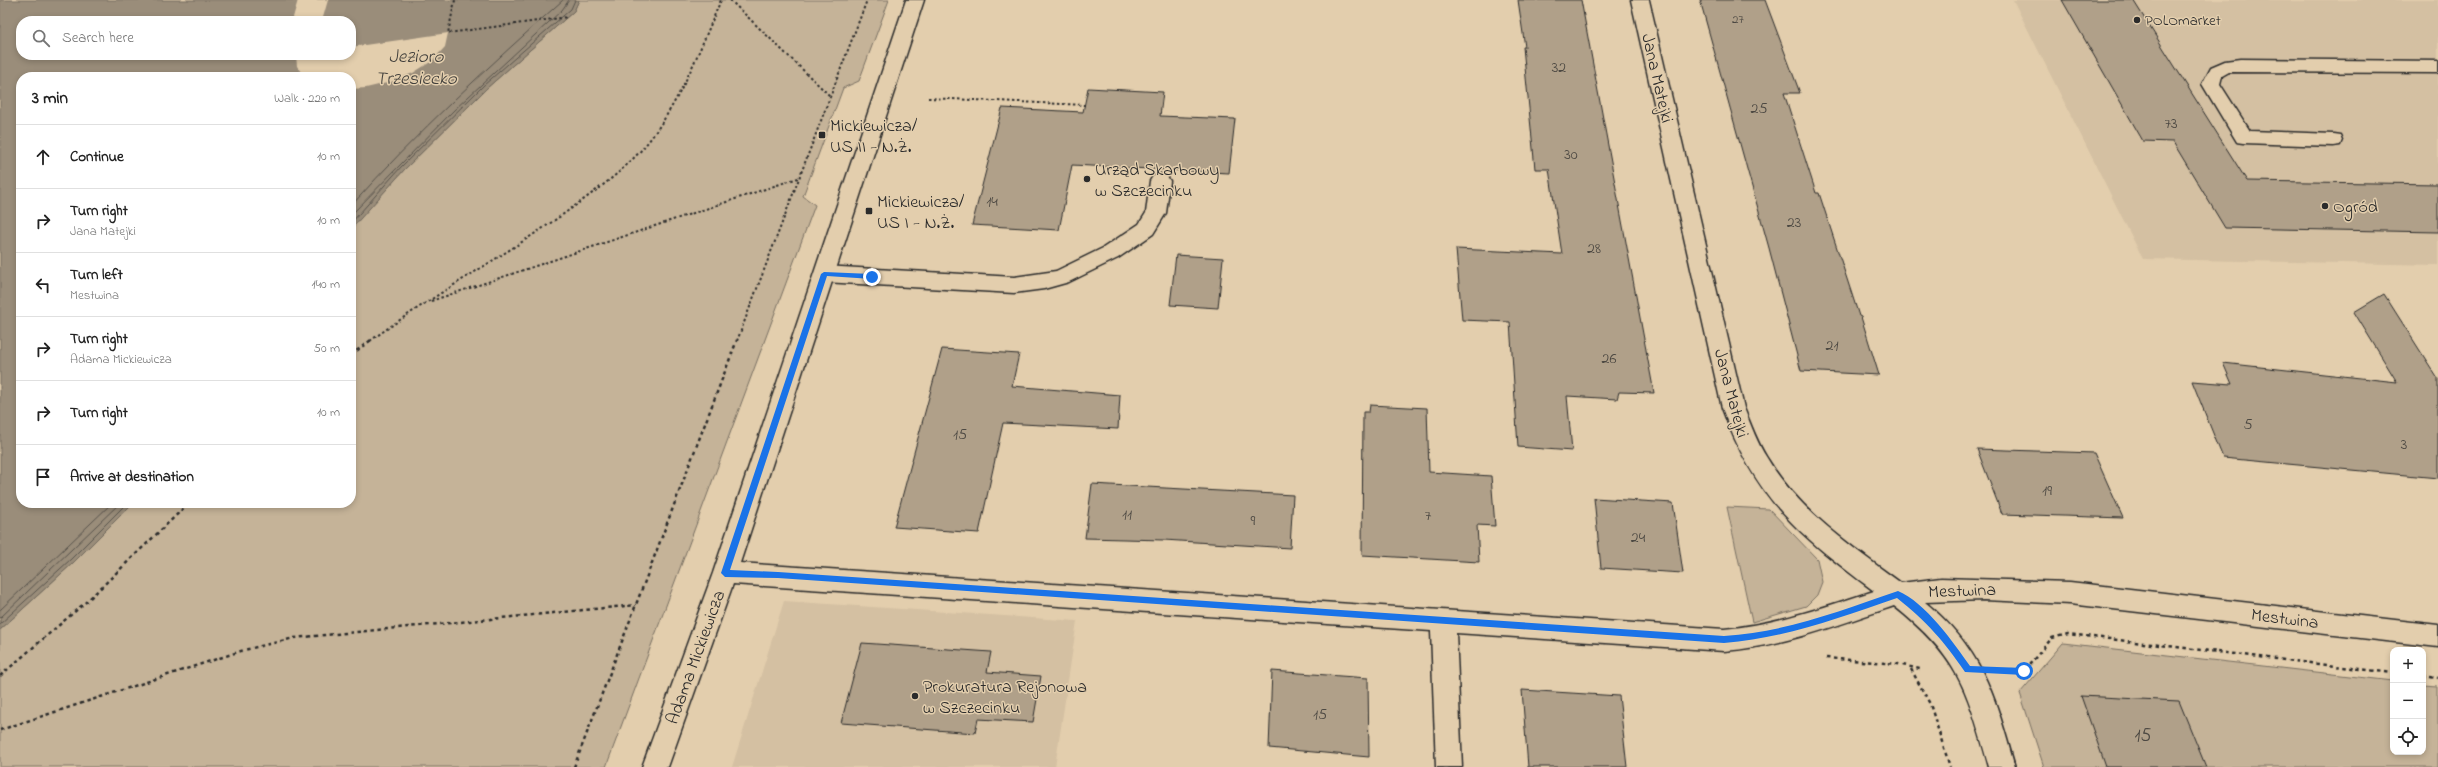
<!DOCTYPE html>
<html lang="en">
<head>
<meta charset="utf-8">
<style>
  body { margin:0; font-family:"Indie Flower",sans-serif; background:#f6f6f6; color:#222 }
  .controls { position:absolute; right:12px; bottom:12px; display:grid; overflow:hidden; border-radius:8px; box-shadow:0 2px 6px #0003 }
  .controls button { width:36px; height:36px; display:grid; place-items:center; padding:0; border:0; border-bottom:1px solid #e0e0e0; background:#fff; color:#222; font:20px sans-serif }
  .stop { position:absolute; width:12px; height:12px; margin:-9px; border:3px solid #1a73e8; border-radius:50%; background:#fff }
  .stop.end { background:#1a73e8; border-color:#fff; box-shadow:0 1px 4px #0008 }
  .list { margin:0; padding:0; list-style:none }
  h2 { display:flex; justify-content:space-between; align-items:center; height:52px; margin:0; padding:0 16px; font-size:17px }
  h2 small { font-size:13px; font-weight:400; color:#767676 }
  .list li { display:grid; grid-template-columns:26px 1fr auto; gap:12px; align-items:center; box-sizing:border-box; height:64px; padding:0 16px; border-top:1px solid #e0e0e0 }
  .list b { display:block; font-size:15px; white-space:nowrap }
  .list p { margin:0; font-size:13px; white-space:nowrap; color:#767676 }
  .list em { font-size:13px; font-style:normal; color:#767676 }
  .icon { flex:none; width:22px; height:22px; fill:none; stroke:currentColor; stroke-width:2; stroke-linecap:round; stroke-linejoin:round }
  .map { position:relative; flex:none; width:2438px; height:767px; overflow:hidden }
  .search { position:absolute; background:#fff; box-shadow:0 2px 6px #0003; left:16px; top:16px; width:340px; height:44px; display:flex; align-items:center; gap:10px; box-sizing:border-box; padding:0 14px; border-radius:16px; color:#767676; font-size:15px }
  .panel { position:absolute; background:#fff; box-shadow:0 2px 6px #0003; left:16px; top:72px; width:340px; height:436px; border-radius:16px }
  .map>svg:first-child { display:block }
</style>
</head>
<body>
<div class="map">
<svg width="2438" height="767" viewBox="0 0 2438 767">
  <rect width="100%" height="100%" fill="#e3cead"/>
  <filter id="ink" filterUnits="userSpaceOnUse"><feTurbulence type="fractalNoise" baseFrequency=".025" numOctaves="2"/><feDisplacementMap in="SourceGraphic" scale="8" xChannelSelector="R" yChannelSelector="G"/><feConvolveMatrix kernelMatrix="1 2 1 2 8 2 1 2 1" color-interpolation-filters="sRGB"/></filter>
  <g filter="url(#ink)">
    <path fill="#d4c0a2" d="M2013 0H2438V265L2143 259Z
      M784 601 1077 621 1055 767H732Z"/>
    <path fill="#c5b398" stroke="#786f62" d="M579 0H889L859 81 843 88 803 196 815 205 606 767H0V630L74 562 133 503H351V228L404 170 487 88 574 11Z
      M1727 507 1769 509 1817 559 1822 582 1817 595 1806 606 1752 622Z
      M2063 643 2393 681V752H2423V685L2438 686V767H2044L2020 693Z"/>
    <path fill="#9a8d7a" stroke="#6e665a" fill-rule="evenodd" d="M0 0H579L574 11 487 88 404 170 352 228 351 77H21V503H133L74 562 0 630ZM21 21H351V55H21Z"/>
    <path fill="#e3cead" d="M298 0H328L322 21H292Z
      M448 33 445 47 432 61 413 73 391 82 366 88 351 89V77H304L297 66 296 55H351V47Z"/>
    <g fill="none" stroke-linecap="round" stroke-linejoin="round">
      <path stroke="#57524b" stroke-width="1" d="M351 206C417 132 489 66 563 0
        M351 215 454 110 562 10 569 0
        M351 223 401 167 484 85 571 9 575 0
        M0 610 112 503
        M0 618 120 503
        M0 624 71 559 127 503"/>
    </g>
    <path fill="#b0a089" stroke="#2b2b2b" d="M1518 0H1581L1654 393 1619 392 1617 399 1567 396 1572 451 1518 447 1510 322 1462 320 1456 249 1562 254 1549 169H1535L1523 47H1525Z
      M1700 0H1765L1800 93H1784L1816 193H1819L1859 316 1861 317 1879 375 1801 371 1769 248Z
      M2062 0H2133L2247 181 2438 184V232L2225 228 2173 142 2143 141Z
      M1088 88 1163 92 1160 116 1235 119 1229 173 1072 165 1059 230 972 225 1002 108 1083 112Z
      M1176 255 1223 258 1218 308 1170 305Z
      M2384 294 2438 379V478L2223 458 2192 381 2232 384 2223 363 2397 382 2354 312Z
      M942 349 1019 354 1012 386 1120 395 1118 429 1003 423 979 533 894 527Z
      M1370 405 1427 408 1429 472 1491 476 1495 526 1477 525 1479 562 1362 555 1363 412H1369Z
      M1977 449 2094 453 2123 518 2002 514Z
      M1092 484 1293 495 1290 548 1164 540 1085 538Z
      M1594 498 1673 503 1683 573 1601 568Z
      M862 643 991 652 987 672 1041 676 1033 722 978 719 975 733 841 723Z
      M1272 671 1368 678 1369 757 1269 748Z
      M1522 690 1619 696 1627 767H1528Z
      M2081 696 2179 701 2206 767H2106Z"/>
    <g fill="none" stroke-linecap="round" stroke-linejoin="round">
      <g stroke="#2b2b2b" stroke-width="3">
        <path id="lane" d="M2240 59 2438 61V73L2229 72 2222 76 2220 84 2250 131 2333 134 2340 135 2342 140 2340 145 2333 146 2244 143 2237 142 2202 84 2211 67 2225 61Z
          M1160 174 1167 176 1170 181 1166 213 1153 234 1118 258 1069 282 1044 289 1014 293 824 282 817 279 814 274 817 269 824 266 1014 277 1056 271 1103 248 1139 224 1146 213 1150 181 1153 176Z"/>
      </g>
      <g stroke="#2b2b2b" stroke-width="3">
        <path id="street" d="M906 0H924L740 563 1724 629C1777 624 1824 607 1874 591 1798 534 1756 500 1722 408L1631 0H1649L1744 408C1751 425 1757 443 1767 458 1799 511 1852 547 1901 583L1941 578 2070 582 2438 625V647L2070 604 1984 600 1925 602C1984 651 1995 697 2015 767H1989C1967 690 1960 658 1894 606 1838 625 1784 646 1724 651L1456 633 1462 767H1436L1431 631 733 584 668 767H642L713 573Z"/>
      </g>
      <path stroke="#2b2b2b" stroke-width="2" stroke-dasharray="2.5 2.5" stroke-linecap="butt" d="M455 0 448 33 568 17
        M730 0 830 96
        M928 98 1085 105
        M431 301 798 178
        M370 341C433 295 501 258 565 213 594 192 625 171 648 142 681 100 700 49 721 0
        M737 341 867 0"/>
      <path stroke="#2b2b2b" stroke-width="2.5" stroke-dasharray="3.5 3.5" stroke-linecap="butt" d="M351 355 371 340
        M1826 658 1898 664 1920 669
        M1911 669 1930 704 1950 767
        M2011 671H2024L2052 638 2068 634 2393 673
        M0 676 87 601 189 503
        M2423 676 2438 678
        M0 730 244 650 294 638 636 605
        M574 767 737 340"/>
      <use href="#lane" fill="#e3cead" fill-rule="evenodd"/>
      <use href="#street" fill="#e3cead" fill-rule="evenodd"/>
    </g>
  </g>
  <path fill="#1a73e8" d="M824 272 872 274 875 277 872 279 827 276 730 570 778 572 1724 636C1787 632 1839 611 1898 591 1925 602 1954 643 1970 666L2024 668 2028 671 2024 675 1965 672C1944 641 1927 622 1897 598 1838 618 1786 638 1724 643L778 578 725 577 721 573 821 274Z"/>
  <g fill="#2b2b2b" stroke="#e3cead" stroke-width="1.5">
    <circle cx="2137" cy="20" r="4"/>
    <rect x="818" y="131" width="8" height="8" rx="2"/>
    <circle cx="1087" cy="179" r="4"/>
    <circle cx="2325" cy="206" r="4"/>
    <rect x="865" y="207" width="8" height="8" rx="2"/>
    <circle cx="915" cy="696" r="4"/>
  </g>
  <g text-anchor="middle" stroke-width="3" stroke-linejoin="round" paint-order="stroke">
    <g font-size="13" fill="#4c4842">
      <text x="1738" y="23">27</text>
    </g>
    <g font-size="15" fill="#2b2b2b" stroke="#e3cead" text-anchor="start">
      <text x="2145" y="25">POLOmarket</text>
    </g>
    <g font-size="16" fill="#4c4842">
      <text x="1559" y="72">32</text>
      <text x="1759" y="113">25</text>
      <text x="2171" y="128">73</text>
      <text x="1571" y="159">30</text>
      <text x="992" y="206">14</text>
      <text x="1794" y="227">23</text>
      <text x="1594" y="253">28</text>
      <text x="1832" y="350">21</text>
      <text x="1609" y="363">26</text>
      <text x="2248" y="429">5</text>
      <text x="960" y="439">15</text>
      <text x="2404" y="449">3</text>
      <text x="2047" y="495">19</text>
      <text x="1127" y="519">11</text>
      <text x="1428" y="520">7</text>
      <text x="1253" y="525">9</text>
      <text x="1638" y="542">24</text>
      <text x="1320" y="719">15</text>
    </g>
    <g font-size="18" fill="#2b2b2b" stroke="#e3cead">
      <text transform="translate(1658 78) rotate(77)" y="6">Jana Matejki</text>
      <text transform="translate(1732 393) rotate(75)" y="6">Jana Matejki</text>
      <text transform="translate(1962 590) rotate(-2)" y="6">Mestwina</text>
      <text transform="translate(2285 618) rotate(7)" y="6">Mestwina</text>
      <text transform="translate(695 657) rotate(-70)" y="6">Adama Mickiewicza</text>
    </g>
    <g font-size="18" fill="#2b2b2b" stroke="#e3cead" text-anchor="start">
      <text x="830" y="131">Mickiewicza/<tspan x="830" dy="21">US II - N.Ż.</tspan></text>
      <text x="1095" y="175">Urząd Skarbowy<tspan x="1095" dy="21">w Szczecinku</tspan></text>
      <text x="877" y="207">Mickiewicza/<tspan x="877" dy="21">US I - N.Ż.</tspan></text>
      <text x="2333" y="212">Ogród</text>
      <text x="923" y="692">Prokuratura Rejonowa<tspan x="923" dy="21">w Szczecinku</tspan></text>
    </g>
    <g font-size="19" font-style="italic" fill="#413f3b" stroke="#e3cead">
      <text x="416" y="62">Jezioro<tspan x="416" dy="22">Trzesiecko</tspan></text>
    </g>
    <g font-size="19" fill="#4c4842">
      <text x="2143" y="741">15</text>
    </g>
  </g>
</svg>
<div class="controls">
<button>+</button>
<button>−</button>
<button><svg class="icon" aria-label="locate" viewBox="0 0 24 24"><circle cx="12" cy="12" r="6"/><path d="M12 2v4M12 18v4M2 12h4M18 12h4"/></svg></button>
</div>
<div class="stop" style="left:2024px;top:671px"></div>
<div class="stop end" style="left:872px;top:277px"></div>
<div class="search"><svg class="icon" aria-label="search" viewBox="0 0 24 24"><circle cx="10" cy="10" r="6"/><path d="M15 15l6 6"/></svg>Search here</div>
<section class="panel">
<h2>3 min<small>Walk · 220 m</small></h2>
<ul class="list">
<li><svg class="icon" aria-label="ahead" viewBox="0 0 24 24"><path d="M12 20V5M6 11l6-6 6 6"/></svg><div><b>Continue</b></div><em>10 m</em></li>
<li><svg class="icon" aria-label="right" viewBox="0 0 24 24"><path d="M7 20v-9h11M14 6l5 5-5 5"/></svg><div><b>Turn right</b><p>Jana Matejki</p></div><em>10 m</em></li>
<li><svg class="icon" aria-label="left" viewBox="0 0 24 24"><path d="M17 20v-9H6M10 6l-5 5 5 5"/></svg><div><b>Turn left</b><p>Mestwina</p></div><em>140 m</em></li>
<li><svg class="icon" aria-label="right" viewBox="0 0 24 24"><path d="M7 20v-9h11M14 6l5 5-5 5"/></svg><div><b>Turn right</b><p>Adama Mickiewicza</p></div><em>50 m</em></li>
<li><svg class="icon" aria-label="right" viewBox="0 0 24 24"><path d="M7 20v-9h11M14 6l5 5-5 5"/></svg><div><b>Turn right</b></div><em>10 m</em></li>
<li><svg class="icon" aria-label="arrive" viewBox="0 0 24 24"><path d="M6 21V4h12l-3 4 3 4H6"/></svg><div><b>Arrive at destination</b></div></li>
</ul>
</section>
</div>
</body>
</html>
